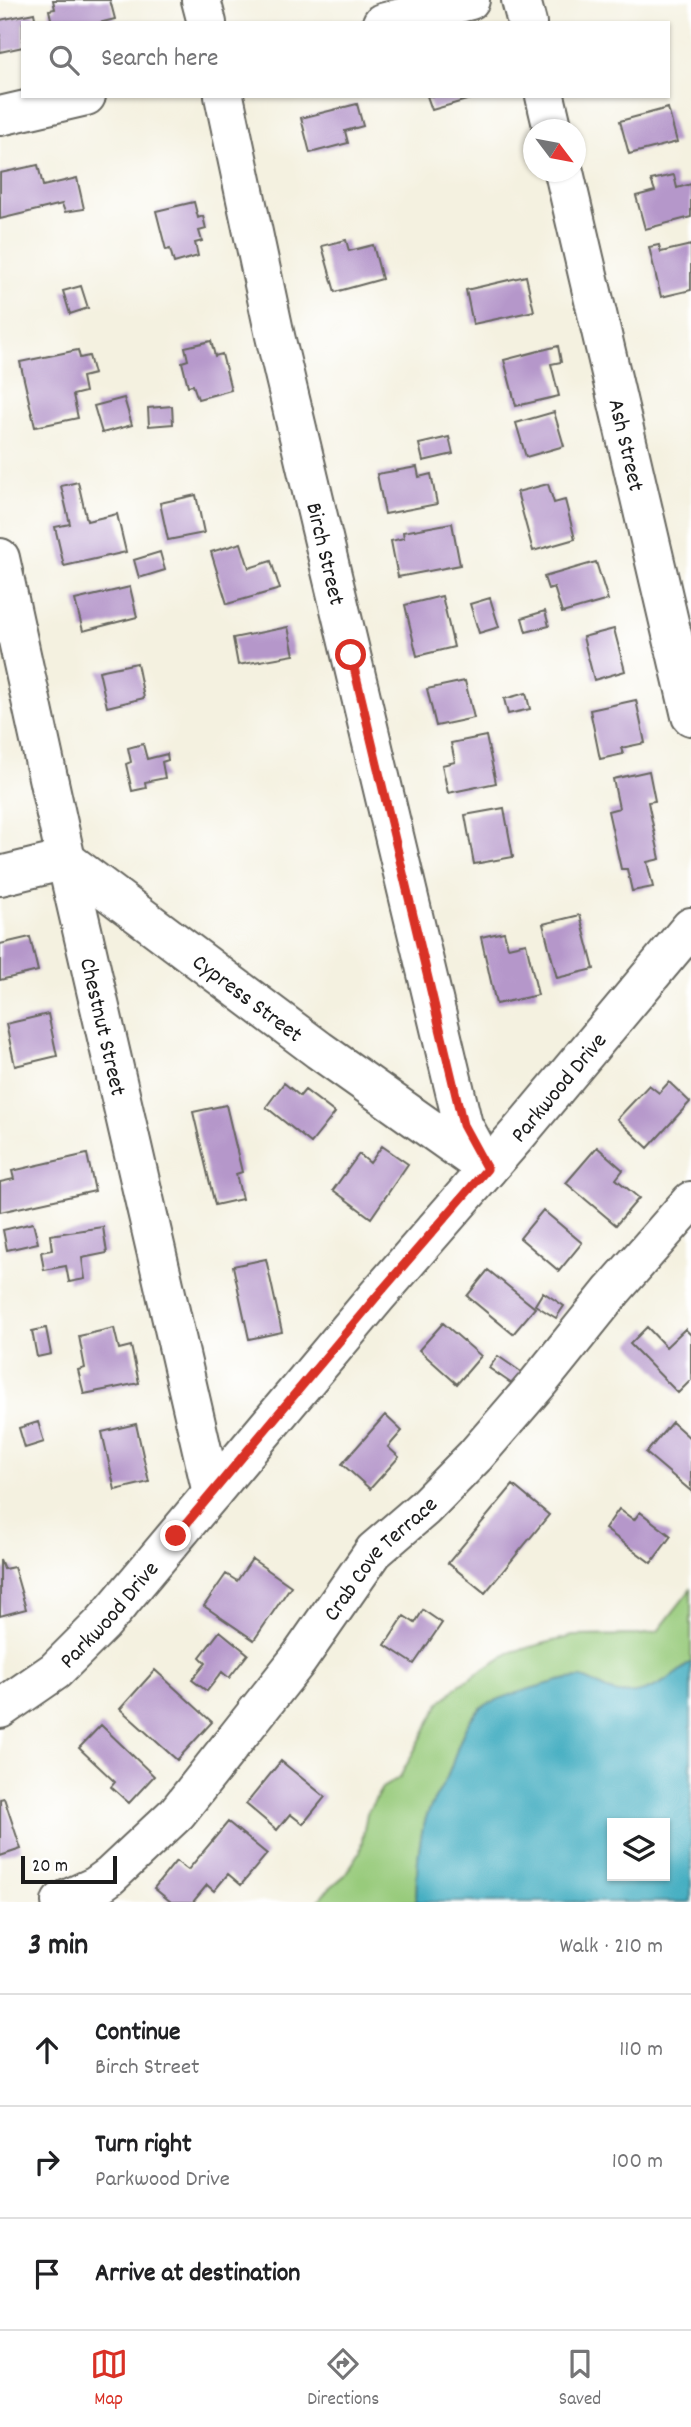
<!DOCTYPE html>
<html lang="en">
<head>
<meta charset="utf-8">
<style>
  body { margin:0; font-family:Dekko,sans-serif; background:#f6f6f6; color:#202124 }
  .controls { position:absolute; right:21px; bottom:21px; display:grid; overflow:hidden; border-radius:0px; box-shadow:0 2px 5px #0004 }
  .controls button { width:63px; height:63px; display:grid; place-items:center; padding:0; border:0; border-bottom:2px solid #e0e0e0; background:#fff; color:#202124; font:35px sans-serif }
  .compass { position:absolute; left:523px; top:119px; width:63px; height:63px; border-radius:50%; background:#fff; box-shadow:0 2px 5px #0004; rotate:122deg }
  .scale { position:absolute; left:21px; bottom:18px; width:96px; box-sizing:border-box; padding-left:7px; border:4px solid #1c1c1c; border-top:0; font-size:19px; line-height:24px; white-space:nowrap; color:#1c1c1c; -webkit-text-stroke:5px #fff; paint-order:stroke }
  .stop { position:absolute; width:21px; height:21px; margin:-16px; border:5px solid #d93025; border-radius:50%; background:#fff }
  .stop.end { background:#d93025; border-color:#fff; box-shadow:0 2px 7px #0008 }
  .list { margin:0; padding:0; list-style:none }
  h2 { display:flex; justify-content:space-between; align-items:center; height:91px; margin:0; padding:0 28px; font-size:30px }
  h2 small { font-size:23px; font-weight:400; color:#757577 }
  .list li { display:grid; grid-template-columns:46px 1fr auto; gap:21px; align-items:center; box-sizing:border-box; height:112px; padding:0 28px; border-top:2px solid #e0e0e0 }
  .list b { display:block; font-size:26px; white-space:nowrap }
  .list p { margin:0; font-size:23px; white-space:nowrap; color:#757577 }
  .list em { font-size:23px; font-style:normal; color:#757577 }
  .icon { flex:none; width:38px; height:38px; fill:none; stroke:currentColor; stroke-width:2; stroke-linecap:round; stroke-linejoin:round }
  .map { position:relative; flex:none; width:691px; height:1902px; overflow:hidden }
  .search { position:absolute; background:#fff; box-shadow:0 2px 5px #0004; left:21px; right:21px; top:21px; height:77px; display:flex; align-items:center; gap:18px; box-sizing:border-box; padding:0 24px; border-radius:0px; color:#757577; font-size:26px }
  .sheet { height:427px; background:#fff }
  nav { display:flex; justify-content:space-around; align-items:center; box-sizing:border-box; height:98px; border-top:2px solid #e0e0e0; background:#fff; font-size:19px; color:#757577 }
  nav a { display:grid; justify-items:center; gap:4px }
  nav .on { color:#d93025 }
  .map>svg:first-child { display:block }
</style>
</head>
<body>
<div class="map">
<svg width="691" height="1902" viewBox="0 0 691 1902">
  <rect width="100%" height="100%" fill="#fff"/>
  <filter id="ink" filterUnits="userSpaceOnUse"><feTurbulence type="fractalNoise" baseFrequency=".0143" numOctaves="2"/><feDisplacementMap in="SourceGraphic" scale="14" xChannelSelector="R" yChannelSelector="G"/><feConvolveMatrix kernelMatrix="1 2 1 2 8 2 1 2 1" color-interpolation-filters="sRGB"/></filter>
  <filter id="wash" filterUnits="userSpaceOnUse"><feTurbulence type="fractalNoise" baseFrequency=".00686" numOctaves="4" result="noise"/><feDisplacementMap in="SourceGraphic" scale="28" xChannelSelector="R" yChannelSelector="G"/><feGaussianBlur stdDeviation="1.57" result="paint"/><feColorMatrix in="noise" values="0 0 0 0 0 0 0 0 0 0 0 0 0 0 0 0 0 1.4 0 .05"/><feComposite in="paint" operator="in"/></filter>
  <g filter="url(#wash)">
    <rect width="100%" height="100%" fill="#f4f1e0"/>
    <path fill="#98cb7b" stroke="#5a744c" stroke-width="2" d="M691 1589V1662C668 1681 641 1701 610 1691 600 1688 590 1679 581 1678 566 1677 490 1699 480 1709 462 1724 458 1749 450 1770 444 1787 431 1801 426 1818 417 1844 417 1875 416 1902H318L324 1893 345 1875 360 1852 367 1813 382 1788 400 1777 440 1703 459 1685 511 1652 573 1636 641 1635 658 1631Z"/>
    <path fill="#40acc0" stroke="#2e646e" stroke-width="2" fill-rule="evenodd" d="M691 1662V1902H416C417 1875 417 1844 426 1818 431 1801 444 1787 450 1770 458 1749 462 1725 480 1709 490 1699 565 1677 581 1678 590 1679 600 1688 610 1691 641 1701 668 1681 691 1662ZM612 1823H665V1876H612Z"/>
    <g id="blocks">
      <path fill="#b597ca" d="M53 0H110L115 19 99 23H52L49 10 55 9Z
        M34 13 36 23H23V47L0 52V20Z
        M427 96H477V97L432 110Z
        M357 104 363 126 345 131 348 143 310 153 301 118Z
        M668 108 677 142 629 154 620 121Z
        M38 165 43 186 77 178 84 209 65 212 62 204 0 219V173Z
        M674 175 677 188 691 184V217L645 229 636 196 655 191 651 180Z
        M194 202 198 218 203 216 206 229 199 231 202 241 195 243 198 256 174 263 170 249 166 250 156 211Z
        M346 240 349 251 373 245 382 279 335 292 322 246Z
        M659 245 661 252 691 245V290L661 297 649 247Z
        M526 276 534 311 473 324 466 290Z
        M81 286 88 308 70 314 63 291Z
        M211 341 215 356 222 354 231 390 198 399 193 385 188 386 182 362 188 360 185 347Z
        M558 346 561 362 551 364 559 396 516 406 504 360Z
        M78 350 80 358 89 356 94 374 82 377 85 392 73 395 78 418 35 427 20 362Z
        M124 398 132 425 102 433 94 406Z
        M172 406 173 424 149 426 148 408Z
        M554 412 564 446 526 457 516 423Z
        M449 437 453 454 423 461 419 444Z
        M417 467 419 477 431 474 437 504 385 514 377 474Z
        M78 482 87 521 117 514 126 552 64 566 55 527 70 524 61 486Z
        M548 484 554 503 565 500 575 539 533 551 517 492Z
        M196 495 204 533 168 540 160 503Z
        M452 523 460 565 398 577 391 541 404 538 403 532Z
        M241 543 249 568 271 561 280 589 227 604 211 552Z
        M160 552 165 570 139 578 134 560Z
        M596 562 608 600 562 613 554 587 548 589 544 577Z
        M130 587 137 617 83 631 75 600Z
        M442 596 454 647 417 656 405 605Z
        M490 598 499 627 479 633 470 604Z
        M545 611 549 626 526 632 522 618Z
        M288 627 294 655 238 665 233 638Z
        M614 629 625 671 594 680 583 637Z
        M137 663 144 698 107 707 99 671Z
        M465 681 474 718 436 726 427 689Z
        M526 693 530 709 508 714 504 699Z
        M636 700 645 743 621 748 623 754 600 759 590 710Z
        M486 736 496 783 448 793 442 765 455 762 451 743Z
        M143 744 147 759 167 754 168 760 162 762 165 778 145 782 146 788 132 791 126 764 131 762 128 748Z
        M649 771 655 801 648 802 660 859 647 862 653 887 632 891 627 869H621L608 811 619 808 613 779Z
        M504 808 513 857 474 864 465 815Z
        M580 915 594 969 557 978 543 924Z
        M504 932 508 947 526 943 538 995 496 1004 481 937Z
        M30 937 38 971 0 980V944Z
        M48 1014 57 1056 15 1066 6 1024Z
        M669 1082 690 1102 648 1148 617 1119 649 1085 659 1093Z
        M284 1083 300 1096 305 1090 335 1113 311 1143 266 1107Z
        M226 1105 242 1172 236 1174 242 1199 215 1205 193 1112Z
        M382 1146 408 1164 371 1218 333 1190 359 1154 370 1163Z
        M597 1147 623 1170 616 1179 639 1198 616 1225 566 1183Z
        M87 1154 95 1191 0 1212V1182L14 1179 12 1171Z
        M543 1210 582 1243 559 1271 520 1238Z
        M33 1223 38 1243 7 1250 3 1230Z
        M103 1227 107 1253 82 1258 85 1279 69 1282 66 1266 44 1270 41 1252 52 1250 50 1235Z
        M266 1259 282 1332 249 1339 233 1266Z
        M488 1270 535 1308 513 1334 467 1296Z
        M543 1292 564 1306 556 1318 535 1305Z
        M443 1323 481 1356 457 1384 419 1350Z
        M647 1327 666 1347 685 1329 691 1335V1380L678 1393 630 1344Z
        M46 1328 51 1354 37 1357 32 1331Z
        M114 1328 119 1349 131 1346 139 1383 84 1394 78 1370 85 1368 79 1336Z
        M498 1356 524 1374 515 1386 489 1368Z
        M385 1415 402 1431 388 1447 399 1457 370 1489 342 1464Z
        M38 1422 44 1442 25 1448 19 1428Z
        M672 1422 691 1439V1491L646 1453Z
        M136 1424 149 1482 115 1490 102 1432Z
        M513 1485 549 1515 485 1593 448 1563Z
        M619 1509 634 1520 640 1512 671 1536 651 1563 605 1529Z
        M0 1559 4 1569 14 1567 26 1609 0 1616Z
        M252 1559 291 1586 254 1640 204 1606 226 1574 237 1581Z
        M423 1610 442 1623 414 1664 385 1645 404 1616 415 1623Z
        M220 1631 248 1654 229 1678 222 1672 207 1691 192 1680 206 1663 200 1657Z
        M155 1670 212 1722 177 1760 120 1709Z
        M101 1725 154 1776 129 1803 111 1787 115 1782 79 1748Z
        M281 1761 325 1797 303 1824 290 1814 277 1830 246 1804Z
        M4 1798 21 1849 0 1856V1799Z
        M228 1822 267 1854 241 1885 228 1874 214 1891 207 1885 193 1902H171L154 1888 176 1861 188 1870Z"/>
    </g>
  </g>
  <g filter="url(#ink)">
    <use href="#blocks" fill-opacity="0" stroke="#686761" stroke-width="2"/>
    <g fill="none" stroke-linecap="round" stroke-linejoin="round">
      <g stroke="#686761" stroke-width="42">
        <g id="minor">
          <path d="M201 0 207 23"/>
          <path d="M521 0 527 23"/>
          <path d="M382 23 470 0"/>
          <path id="s1" d="M224 96 275 336 463 1125 487 1169"/>
          <path d="M545 96 553 130"/>
          <path d="M0 116 86 96"/>
          <path id="s2" d="M564 172 691 716"/>
          <path id="s3" d="M0 558 66 860 212 1493"/>
          <path id="s4" d="M0 876 66 860 319 1050 480 1164"/>
          <path id="s5" d="M0 1709 55 1671 102 1624 377 1296 518 1134 691 927"/>
          <path id="s6" d="M61 1902 96 1886 110 1876 177 1813 298 1660 374 1551 424 1508 475 1456 538 1383 612 1291 691 1201"/>
        </g>
      </g>
      <use href="#minor" stroke="#fff" stroke-width="38"/>
    </g>
  </g>
  <g fill="none" stroke-linecap="round" stroke-linejoin="round" filter="url(#ink)">
    <path stroke="#d93025" stroke-width="9" d="M176 1536 377 1296 487 1169 463 1125 351 655"/>
  </g>
  <g text-anchor="middle" stroke-width="5" stroke-linejoin="round" paint-order="stroke">
    <g font-size="23" fill="#1c1c1c" stroke="#fff">
      <text dy="8" stroke="none"><textPath href="#s2" startOffset="280">Ash Street</textPath></text>
      <text dy="8" stroke="none"><textPath href="#s1" startOffset="469">Birch Street</textPath></text>
      <text dy="8" stroke="none"><textPath href="#s4" startOffset="296">Cypress Street</textPath></text>
      <text dy="8" stroke="none"><textPath href="#s3" startOffset="480">Chestnut Street</textPath></text>
      <text dy="8" stroke="none"><textPath href="#s5" startOffset="838">Parkwood Drive</textPath></text>
      <text dy="8" stroke="none"><textPath href="#s6" startOffset="474">Crab Cove Terrace</textPath></text>
      <text dy="8" stroke="none"><textPath href="#s5" startOffset="145">Parkwood Drive</textPath></text>
    </g>
  </g>
</svg>
<div class="controls">
<button><svg class="icon" aria-label="layers" viewBox="0 0 24 24"><path d="M12 4l9 5-9 5-9-5zM3 14l9 5 9-5"/></svg></button>
</div>
<svg class="compass" viewBox="-18 -18 36 36"><path d="M0-13l5 13h-10z" fill="#e53935"/><path d="M0 13l5-13h-10z" fill="#757577"/></svg>
<div class="scale">20 m</div>
<div class="stop" style="left:351px;top:655px"></div>
<div class="stop end" style="left:176px;top:1536px"></div>
<div class="search"><svg class="icon" aria-label="search" viewBox="0 0 24 24"><circle cx="10" cy="10" r="6"/><path d="M15 15l6 6"/></svg>Search here</div>
</div>
<section class="sheet">
<h2>3 min<small>Walk · 210 m</small></h2>
<ul class="list">
<li><svg class="icon" aria-label="ahead" viewBox="0 0 24 24"><path d="M12 20V5M6 11l6-6 6 6"/></svg><div><b>Continue</b><p>Birch Street</p></div><em>110 m</em></li>
<li><svg class="icon" aria-label="right" viewBox="0 0 24 24"><path d="M7 20v-9h11M14 6l5 5-5 5"/></svg><div><b>Turn right</b><p>Parkwood Drive</p></div><em>100 m</em></li>
<li><svg class="icon" aria-label="arrive" viewBox="0 0 24 24"><path d="M6 21V4h12l-3 4 3 4H6"/></svg><div><b>Arrive at destination</b></div></li>
</ul>
</section>
<nav>
<a class="on"><svg class="icon" aria-label="map" viewBox="0 0 24 24"><path d="M3 6l6-2 6 2 6-2v14l-6 2-6-2-6 2zM9 4v14M15 6v14"/></svg>Map</a>
<a><svg class="icon" aria-label="directions" viewBox="0 0 24 24"><path d="M12 3l9 9-9 9-9-9zM9 14v-3h6M13 9l2 2-2 2"/></svg>Directions</a>
<a><svg class="icon" aria-label="saved" viewBox="0 0 24 24"><path d="M7 4h10v16l-5-4-5 4z"/></svg>Saved</a>
</nav>
</body>
</html>
